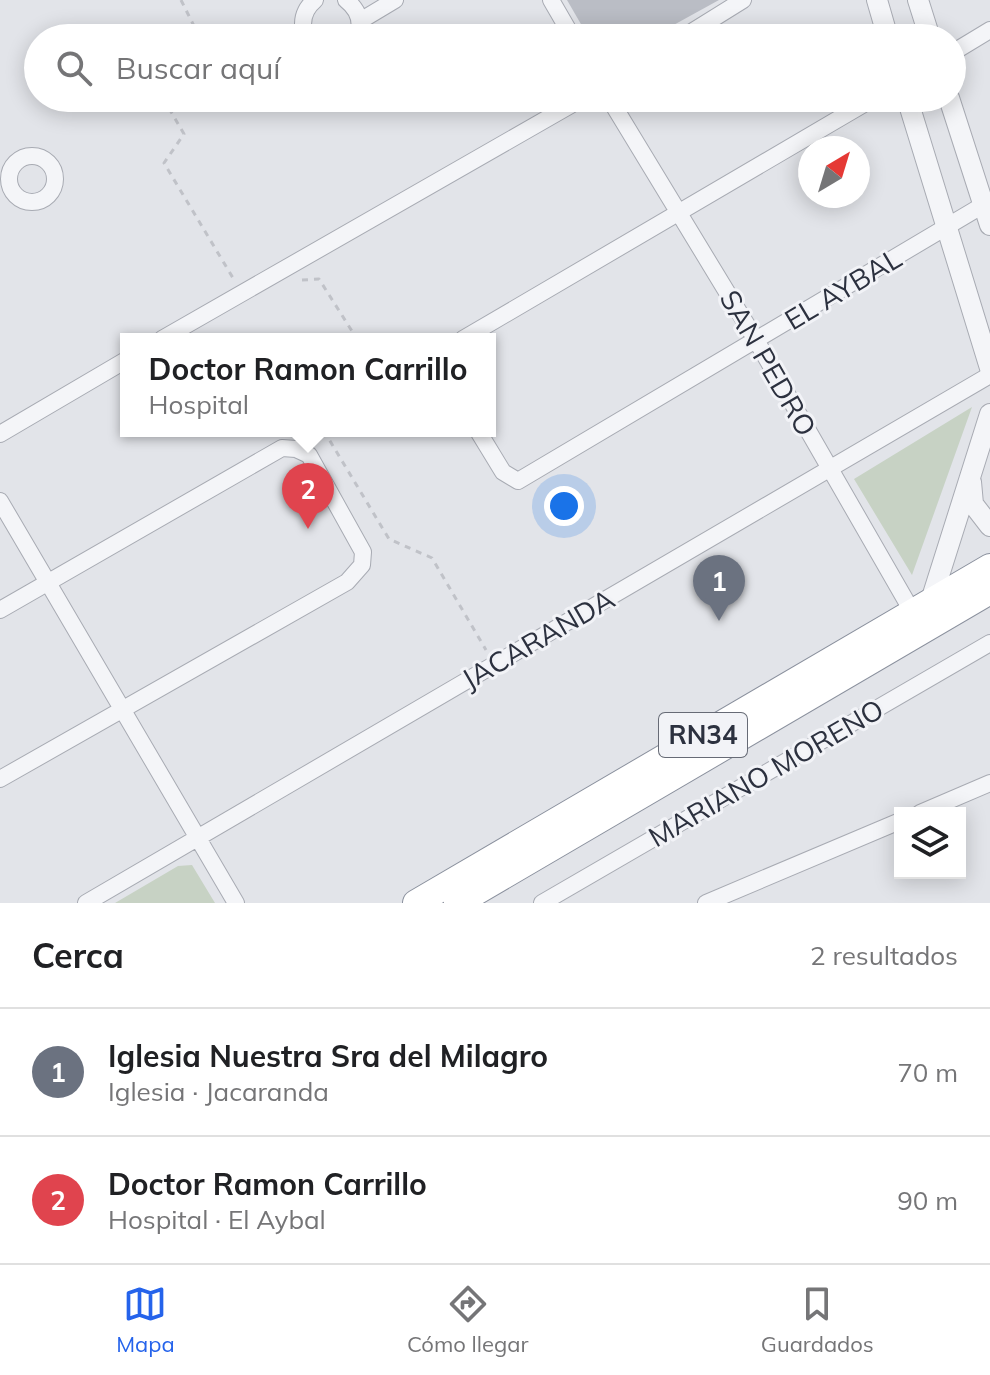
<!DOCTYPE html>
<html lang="es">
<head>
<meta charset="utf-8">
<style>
  body { margin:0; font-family:Mulish,sans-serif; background:#f2f2f2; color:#202124 }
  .controls { position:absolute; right:24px; bottom:24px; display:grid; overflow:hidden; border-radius:0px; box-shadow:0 4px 20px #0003 }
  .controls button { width:72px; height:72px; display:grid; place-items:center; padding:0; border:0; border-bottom:2px solid #e0e0e0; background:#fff; color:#202124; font:40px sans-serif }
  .compass { position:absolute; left:798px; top:136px; width:72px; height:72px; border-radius:50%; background:#fff; box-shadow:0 4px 20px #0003; rotate:38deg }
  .you { position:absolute; left:564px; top:506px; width:28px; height:28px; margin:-20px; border:6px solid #fff; border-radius:50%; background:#1a73e8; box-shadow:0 0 0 12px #1a73e833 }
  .badge { display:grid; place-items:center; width:52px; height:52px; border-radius:50%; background:#2563eb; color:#fff; font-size:26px; font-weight:700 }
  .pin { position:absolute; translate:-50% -66px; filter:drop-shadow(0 2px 4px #0008) }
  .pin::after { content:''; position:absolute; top:42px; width:28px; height:24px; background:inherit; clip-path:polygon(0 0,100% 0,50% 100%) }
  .popup { position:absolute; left:120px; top:333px; width:376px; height:104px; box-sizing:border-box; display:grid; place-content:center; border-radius:0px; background:#fff; filter:drop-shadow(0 2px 6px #0005); font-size:26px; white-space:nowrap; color:#757577 }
  .popup b { font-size:30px; color:#202124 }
  .popup::after { content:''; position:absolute; left:50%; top:100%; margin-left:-16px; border:16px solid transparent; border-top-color:#fff }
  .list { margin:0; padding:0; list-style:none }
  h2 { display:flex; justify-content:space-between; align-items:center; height:104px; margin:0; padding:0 32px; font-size:34px }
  h2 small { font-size:26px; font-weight:400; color:#757577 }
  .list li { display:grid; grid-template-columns:52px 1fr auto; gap:24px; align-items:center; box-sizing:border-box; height:128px; padding:0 32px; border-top:2px solid #e0e0e0 }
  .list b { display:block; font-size:30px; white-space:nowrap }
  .list p { margin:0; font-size:26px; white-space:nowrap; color:#757577 }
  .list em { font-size:26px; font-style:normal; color:#757577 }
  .icon { flex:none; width:44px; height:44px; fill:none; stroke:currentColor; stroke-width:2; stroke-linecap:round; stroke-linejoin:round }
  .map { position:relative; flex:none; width:990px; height:903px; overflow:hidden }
  .search { position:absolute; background:#fff; box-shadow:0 4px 20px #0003; left:24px; right:24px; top:24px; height:88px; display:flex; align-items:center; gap:20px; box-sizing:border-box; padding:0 28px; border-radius:44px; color:#757577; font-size:30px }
  .sheet { height:360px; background:#fff }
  nav { display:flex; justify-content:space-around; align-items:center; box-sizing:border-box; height:112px; border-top:2px solid #e0e0e0; background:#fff; font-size:22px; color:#757577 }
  nav a { display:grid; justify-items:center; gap:4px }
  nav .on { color:#2563eb }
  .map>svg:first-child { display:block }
</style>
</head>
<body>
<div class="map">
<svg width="990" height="903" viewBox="0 0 990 903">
  <rect width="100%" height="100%" fill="#e2e4e9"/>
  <path fill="#c7d2c4" d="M972 407 912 575 854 479Z
    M192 865 215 903H115L178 866Z"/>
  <path fill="#babdc5" d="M567 0H719L650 38H589Z"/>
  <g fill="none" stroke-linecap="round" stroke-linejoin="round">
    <g stroke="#a8abb3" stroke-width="18">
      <path id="minor" d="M346 0C359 10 363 23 357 38
        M551 0 573 38
        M360 21 395 0
        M306 38C300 23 303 10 315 0
        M682 38 743 0
        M952 53 990 30
        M609 98 756 340 917 620
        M9 179a23 23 0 1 1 46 0a23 23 0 1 1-46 0Z
        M162 339 583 98
        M463 339 874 98
        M478 431 503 472 518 481 990 201
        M0 434 126 360
        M0 501 236 903
        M0 610 282 448 296 449 309 455 363 552 362 565 347 582 0 779
        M920 813 990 783
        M86 903 990 375
        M542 903 990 643
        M706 903 900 821"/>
    </g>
    <g stroke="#a8abb3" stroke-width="22">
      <path id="tertiary" d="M877 0 888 38
        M918 0 930 38
        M907 98 990 368
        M949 98 990 225
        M971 482 973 504 990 526
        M929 607 990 414"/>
    </g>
    <g stroke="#8b919e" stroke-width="28">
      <path id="trunk" d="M416 903 990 567
        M457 903 990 591"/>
    </g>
    <path stroke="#c0c2c8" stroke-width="3" stroke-dasharray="6 6" stroke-linecap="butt" d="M181 0 200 38
      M163 98 184 134 164 163 233 278
      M302 280 319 279 357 339
      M331 431 327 436 389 539 432 558 486 650"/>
    <use href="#minor" stroke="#f4f5f8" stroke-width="16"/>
    <use href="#tertiary" stroke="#f4f5f8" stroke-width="20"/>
    <use href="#trunk" stroke="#fff" stroke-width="26"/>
  </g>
  <g text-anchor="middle" stroke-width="6" stroke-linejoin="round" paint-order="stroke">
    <rect fill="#f2f3f7" stroke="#676b76" stroke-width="2" x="659" y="713" width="88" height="44" rx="6"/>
    <g font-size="26" font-weight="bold" fill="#2c313f">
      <text x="703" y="744">RN34</text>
    </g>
    <g font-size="28" fill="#2c313f" stroke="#f2f3f7">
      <text transform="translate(843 289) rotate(-31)" y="10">EL AYBAL</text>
      <text transform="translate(768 363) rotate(60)" y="10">SAN PEDRO</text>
      <text transform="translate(538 639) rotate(-30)" y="10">JACARANDA</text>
      <text transform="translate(766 773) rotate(-30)" y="10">MARIANO MORENO</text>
    </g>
  </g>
</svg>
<div class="controls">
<button><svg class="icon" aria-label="layers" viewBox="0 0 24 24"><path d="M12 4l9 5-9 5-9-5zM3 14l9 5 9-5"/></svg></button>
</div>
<svg class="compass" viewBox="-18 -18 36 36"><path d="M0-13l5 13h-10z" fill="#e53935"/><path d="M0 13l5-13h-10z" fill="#757577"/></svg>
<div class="you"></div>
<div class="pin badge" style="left:719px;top:621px;background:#6b7280">1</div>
<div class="pin badge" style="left:308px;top:529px;background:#e0444e">2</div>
<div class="popup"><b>Doctor Ramon Carrillo</b>Hospital</div>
<div class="search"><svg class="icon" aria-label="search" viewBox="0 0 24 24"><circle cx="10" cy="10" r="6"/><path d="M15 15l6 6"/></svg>Buscar aquí</div>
</div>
<section class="sheet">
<h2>Cerca<small>2 resultados</small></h2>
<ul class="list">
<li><span class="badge" style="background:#6b7280">1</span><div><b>Iglesia Nuestra Sra del Milagro</b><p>Iglesia · Jacaranda</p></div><em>70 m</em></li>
<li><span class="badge" style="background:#e0444e">2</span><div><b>Doctor Ramon Carrillo</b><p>Hospital · El Aybal</p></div><em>90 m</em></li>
</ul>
</section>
<nav>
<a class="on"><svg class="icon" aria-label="map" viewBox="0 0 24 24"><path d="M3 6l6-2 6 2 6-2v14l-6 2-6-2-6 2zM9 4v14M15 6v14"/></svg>Mapa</a>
<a><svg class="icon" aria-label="directions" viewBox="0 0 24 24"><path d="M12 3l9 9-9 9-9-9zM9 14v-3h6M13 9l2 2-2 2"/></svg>Cómo llegar</a>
<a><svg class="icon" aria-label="saved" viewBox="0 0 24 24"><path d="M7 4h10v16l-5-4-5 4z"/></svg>Guardados</a>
</nav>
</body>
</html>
